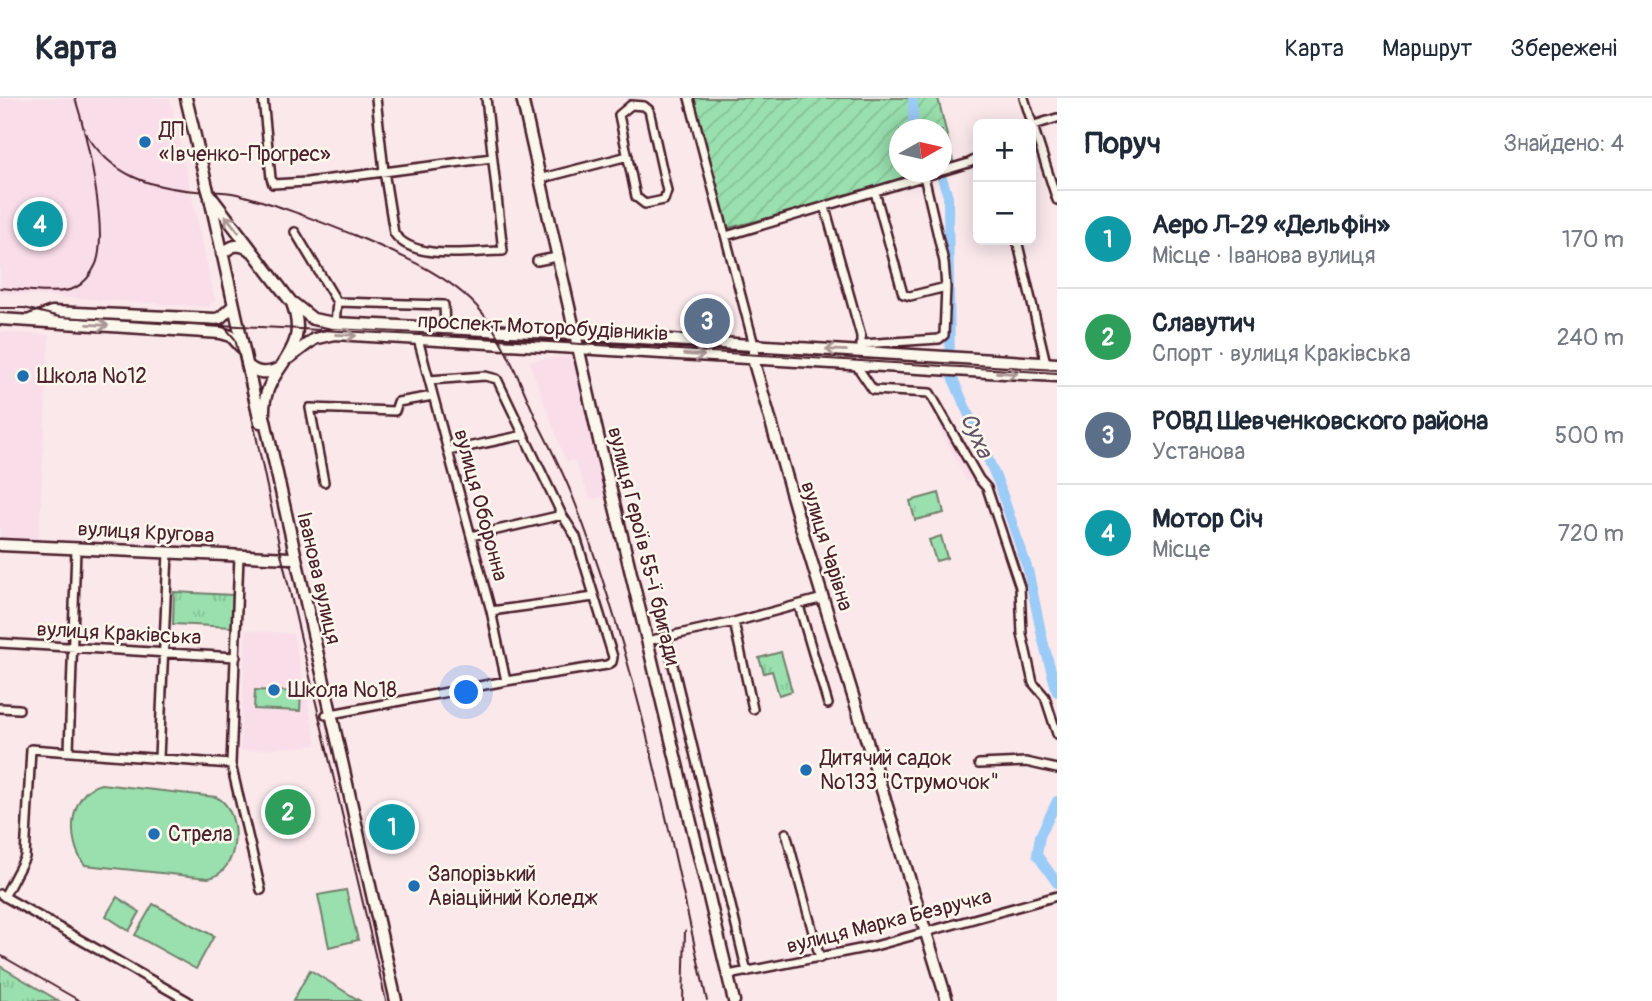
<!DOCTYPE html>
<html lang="uk">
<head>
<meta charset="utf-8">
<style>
  body { margin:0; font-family:Pangolin,sans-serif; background:#f6f6f7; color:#1f2937 }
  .controls { position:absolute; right:21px; top:21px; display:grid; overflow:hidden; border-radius:10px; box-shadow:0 4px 18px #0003 }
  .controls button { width:63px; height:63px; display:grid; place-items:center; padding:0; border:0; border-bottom:2px solid #e0e1e3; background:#fff; color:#1f2937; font:35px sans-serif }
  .compass { position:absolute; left:889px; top:21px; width:63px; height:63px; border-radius:50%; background:#fff; box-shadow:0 4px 18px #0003; rotate:82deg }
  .you { position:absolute; left:467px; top:595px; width:24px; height:24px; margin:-18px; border:5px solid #fff; border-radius:50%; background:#1a73e8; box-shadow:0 0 0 10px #1a73e833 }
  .badge { display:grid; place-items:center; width:46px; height:46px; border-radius:50%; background:#1a73e8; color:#fff; font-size:23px; font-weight:700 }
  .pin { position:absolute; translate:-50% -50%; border:4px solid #fff; box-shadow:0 2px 7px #0006 }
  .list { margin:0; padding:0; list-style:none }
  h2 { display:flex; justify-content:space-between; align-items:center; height:91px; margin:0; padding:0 28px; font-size:30px }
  h2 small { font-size:23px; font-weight:400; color:#747a83 }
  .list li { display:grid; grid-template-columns:46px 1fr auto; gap:21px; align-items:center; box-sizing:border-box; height:98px; padding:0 28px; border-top:2px solid #e0e1e3 }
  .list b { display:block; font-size:26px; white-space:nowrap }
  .list p { margin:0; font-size:23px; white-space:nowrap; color:#747a83 }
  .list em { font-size:23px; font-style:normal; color:#747a83 }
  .map { position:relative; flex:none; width:1057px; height:903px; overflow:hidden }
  header { display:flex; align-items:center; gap:42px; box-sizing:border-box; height:98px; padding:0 35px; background:#fff; border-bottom:2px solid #e0e1e3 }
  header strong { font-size:33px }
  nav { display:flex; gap:38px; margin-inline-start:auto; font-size:24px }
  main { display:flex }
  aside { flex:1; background:#fff }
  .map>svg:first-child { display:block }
</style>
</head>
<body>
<header>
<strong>Карта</strong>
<nav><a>Карта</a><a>Маршрут</a><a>Збережені</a></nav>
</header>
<main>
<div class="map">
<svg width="1057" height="903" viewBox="0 0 1057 903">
  <defs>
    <pattern id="park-tufts" width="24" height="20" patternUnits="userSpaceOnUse" patternTransform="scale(1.75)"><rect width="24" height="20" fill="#99e0ae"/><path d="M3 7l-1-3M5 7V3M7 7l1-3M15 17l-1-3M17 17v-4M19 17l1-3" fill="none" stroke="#85c096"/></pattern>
    <pattern id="garden-furrows" width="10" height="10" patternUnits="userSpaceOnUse" patternTransform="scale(1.75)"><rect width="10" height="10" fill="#99e0ae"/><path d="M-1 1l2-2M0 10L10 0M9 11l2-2" fill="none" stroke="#85c096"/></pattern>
  </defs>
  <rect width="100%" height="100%" fill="#fae8eb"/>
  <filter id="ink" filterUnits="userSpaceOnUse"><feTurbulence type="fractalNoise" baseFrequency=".0143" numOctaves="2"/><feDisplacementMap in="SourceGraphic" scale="14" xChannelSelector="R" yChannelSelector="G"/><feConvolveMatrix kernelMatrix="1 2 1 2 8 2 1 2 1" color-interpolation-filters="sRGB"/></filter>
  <g filter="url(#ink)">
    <path fill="#f9deea" d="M0 0H170L215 202 208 209 0 195Z
      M0 234 49 237 39 441 0 439Z
      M573 257 609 397 591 402 574 362 566 364 529 263Z
      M948 323 979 381 967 384 939 329Z
      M246 532 293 536 317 647 240 653Z"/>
    <path fill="url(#park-tufts)" stroke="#72806c" stroke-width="2" d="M939 395 944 415 915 422 910 403Z
      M941 438 947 460 936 463 929 442Z
      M174 494 233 497 232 529 173 526Z
      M781 554 792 593 779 597 772 573 764 575 759 560Z
      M0 868 59 903H0Z"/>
    <path fill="url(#garden-furrows)" stroke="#72806c" stroke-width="2" d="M694 0H938L954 67 942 70V32H900V74H931L824 106 728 130Z"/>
    <path fill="#99e0ae" stroke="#72806c" stroke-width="2" d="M255 592 301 594 300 613 254 611Z
      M101 686 216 699C244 712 240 776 208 780L85 767C66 744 68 694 101 686Z
      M346 792 358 842 329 849 318 797Z
      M117 799 140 814 129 833 106 818Z
      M153 806 214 838 196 871 135 837Z
      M310 872 360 903H293Z"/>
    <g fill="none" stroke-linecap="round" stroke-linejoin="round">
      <path stroke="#9bcbf7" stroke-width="10" d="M913 0V26L917 32
        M940 74 948 98 950 274 999 386 1028 472 1043 543 1057 594
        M1057 703 1040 738 1037 757 1057 785"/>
      <g stroke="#4a1f2b" stroke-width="12">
        <path id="street" d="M263 0 271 80 273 86 307 84 492 60
          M376 0 384 73 394 135C413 164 472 153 503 153L486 0
          M689 0 754 247
          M1024 0 1057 102
          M631 7 644 8 649 12 667 93 664 102 645 106 636 99 619 17Z
          M1031 28 1057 20
          M942 73 969 65 978 60
          M539 81 628 58
          M875 94 903 196 910 198 946 189
          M825 109 861 238V250
          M295 134 337 204
          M726 138 939 74
          M1017 142 1046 265
          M537 163 557 159
          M335 225 337 204 444 207 445 230
          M418 241 491 513 506 583
          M862 246 939 241 944 237 946 189 944 164 924 78
          M856 267 873 292 930 295 979 381 987 390 1020 489 1022 536 1033 585 1045 599 1057 636
          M448 353 524 337
          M324 384 310 310 395 313 398 304 433 298
          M471 438 562 417
          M239 458 231 666 261 792
          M799 508 828 606
          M491 513 594 499
          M734 524 753 611
          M666 538 747 874
          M647 543 734 524 823 500
          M0 545 236 559
          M0 610 19 611
          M326 617 506 583 607 567 612 564 613 559 576 439 562 417 497 281 485 278 429 282
          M69 653 76 451
          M159 660 168 455
          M979 666 1026 664 1057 671
          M786 735 820 860
          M0 796 188 903
          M4 799 25 759 31 651 231 666
          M728 877 875 848 1057 798"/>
      </g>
      <g stroke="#4a1f2b" stroke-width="15">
        <path id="secondary" d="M186 0 207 89
          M522 0 601 351 734 903
          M209 96 292 205C313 260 261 267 264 318L396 903
          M210 100 260 324
          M222 156C231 148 238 144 250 152
          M293 205 313 221 334 225 575 236 1057 266
          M0 221 221 235 231 238 241 249
          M30 222 52 214 215 221 220 220 233 208
          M754 255 753 261 801 429 947 903
          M289 260 314 241 335 236 1057 278
          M247 267C257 276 266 276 279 271
          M0 447 290 460"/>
      </g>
      <use href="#street" stroke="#fbf7ec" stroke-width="7"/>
      <use href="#secondary" stroke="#fbf7ec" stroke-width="10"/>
      <path stroke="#4a1f2b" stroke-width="2" d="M0 210H24L60 219 498 241 1057 275
        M222 226 235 241 239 257 282 460 386 903"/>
      <path stroke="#4a1f2b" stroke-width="2" d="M86 36C113 78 148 89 196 93 209 94 224 93 237 96 276 106 316 122 354 137 398 156 459 180 487 221 509 253 523 292 539 327 551 351 564 376 574 402 637 563 669 735 707 903
        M0 190C19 191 59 198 75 190 85 185 92 175 96 166 109 133 86 34 75 0
        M0 857 80 903
        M683 903 685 833"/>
      <g stroke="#4a1f2b" stroke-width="15" stroke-linecap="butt">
        <path id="secondary-bridge" d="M207 89 209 96"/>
      </g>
      <use href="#secondary-bridge" stroke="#fbf7ec" stroke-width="10"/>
    </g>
    <defs><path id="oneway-shaft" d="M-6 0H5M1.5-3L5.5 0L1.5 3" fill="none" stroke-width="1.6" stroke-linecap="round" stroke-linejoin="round" transform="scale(1.75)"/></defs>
    <g stroke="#ab9695">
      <use href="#oneway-shaft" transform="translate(232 126) rotate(-129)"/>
      <use href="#oneway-shaft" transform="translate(98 227) rotate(3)"/>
      <use href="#oneway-shaft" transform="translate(346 237) rotate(3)"/>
      <use href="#oneway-shaft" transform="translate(836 252) rotate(-177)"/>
      <use href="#oneway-shaft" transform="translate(694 257) rotate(4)"/>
      <use href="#oneway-shaft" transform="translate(1007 275) rotate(4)"/>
    </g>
  </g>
  <g fill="#1f6fb2" stroke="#fbf7ec" stroke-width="2.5">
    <circle cx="145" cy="44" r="7"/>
    <circle cx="23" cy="278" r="7"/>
    <circle cx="274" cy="592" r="7"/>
    <circle cx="806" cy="672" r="7"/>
    <circle cx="154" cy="736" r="7"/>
    <circle cx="414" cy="788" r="7"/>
  </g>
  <g text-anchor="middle" stroke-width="5" stroke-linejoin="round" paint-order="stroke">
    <g font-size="21" fill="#4a1f2b" stroke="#fbf7ec" text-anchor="start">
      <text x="159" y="39">ДП<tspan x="159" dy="24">«Івченко-Прогрес»</tspan></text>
      <text x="37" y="285">Школа №12</text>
      <text x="288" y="599">Школа №18</text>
      <text x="820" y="667">Дитячий садок<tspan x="820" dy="24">№133 "Струмочок"</tspan></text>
      <text x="168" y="743">Стрела</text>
      <text x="428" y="783">Запорізький<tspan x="428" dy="24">Авіаційний Коледж</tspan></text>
    </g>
    <g font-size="21" fill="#4a1f2b" stroke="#fbf7ec">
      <text transform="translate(543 229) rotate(3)" y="7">проспект Моторобудівників</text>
      <text transform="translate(481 407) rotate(75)" y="7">вулиця Оборонна</text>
      <text transform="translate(146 434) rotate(3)" y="7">вулиця Кругова</text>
      <text transform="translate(644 448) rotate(76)" y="7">вулиця Героїв 55-ї бригади</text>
      <text transform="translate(827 448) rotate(73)" y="7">вулиця Чарівна</text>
      <text transform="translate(319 480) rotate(77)" y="7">Іванова вулиця</text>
      <text transform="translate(119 535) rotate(3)" y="7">вулиця Краківська</text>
      <text transform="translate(889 823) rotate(-14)" y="7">вулиця Марка Безручка</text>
    </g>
    <g font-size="23" font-style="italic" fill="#625368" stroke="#fbf7ec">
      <text transform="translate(977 337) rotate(66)" y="8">Суха</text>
    </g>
  </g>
</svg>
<div class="controls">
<button>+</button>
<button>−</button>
</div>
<svg class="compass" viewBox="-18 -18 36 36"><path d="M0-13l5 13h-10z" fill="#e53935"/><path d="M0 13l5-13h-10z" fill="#747a83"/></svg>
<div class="you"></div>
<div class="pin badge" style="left:392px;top:729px;background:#0f9aa8">1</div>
<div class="pin badge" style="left:288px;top:714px;background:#2e9e5b">2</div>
<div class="pin badge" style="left:707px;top:223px;background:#5c6f8a">3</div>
<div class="pin badge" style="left:40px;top:126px;background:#0f9aa8">4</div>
</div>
<aside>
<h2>Поруч<small>Знайдено: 4</small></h2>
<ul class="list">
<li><span class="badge" style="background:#0f9aa8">1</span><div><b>Аеро Л-29 «Дельфін»</b><p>Місце · Іванова вулиця</p></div><em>170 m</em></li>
<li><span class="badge" style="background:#2e9e5b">2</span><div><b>Славутич</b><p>Спорт · вулиця Краківська</p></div><em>240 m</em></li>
<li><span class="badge" style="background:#5c6f8a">3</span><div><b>РОВД Шевченковского района</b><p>Установа</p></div><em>500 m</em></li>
<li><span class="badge" style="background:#0f9aa8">4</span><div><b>Мотор Січ</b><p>Місце</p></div><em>720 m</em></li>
</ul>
</aside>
</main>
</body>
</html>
